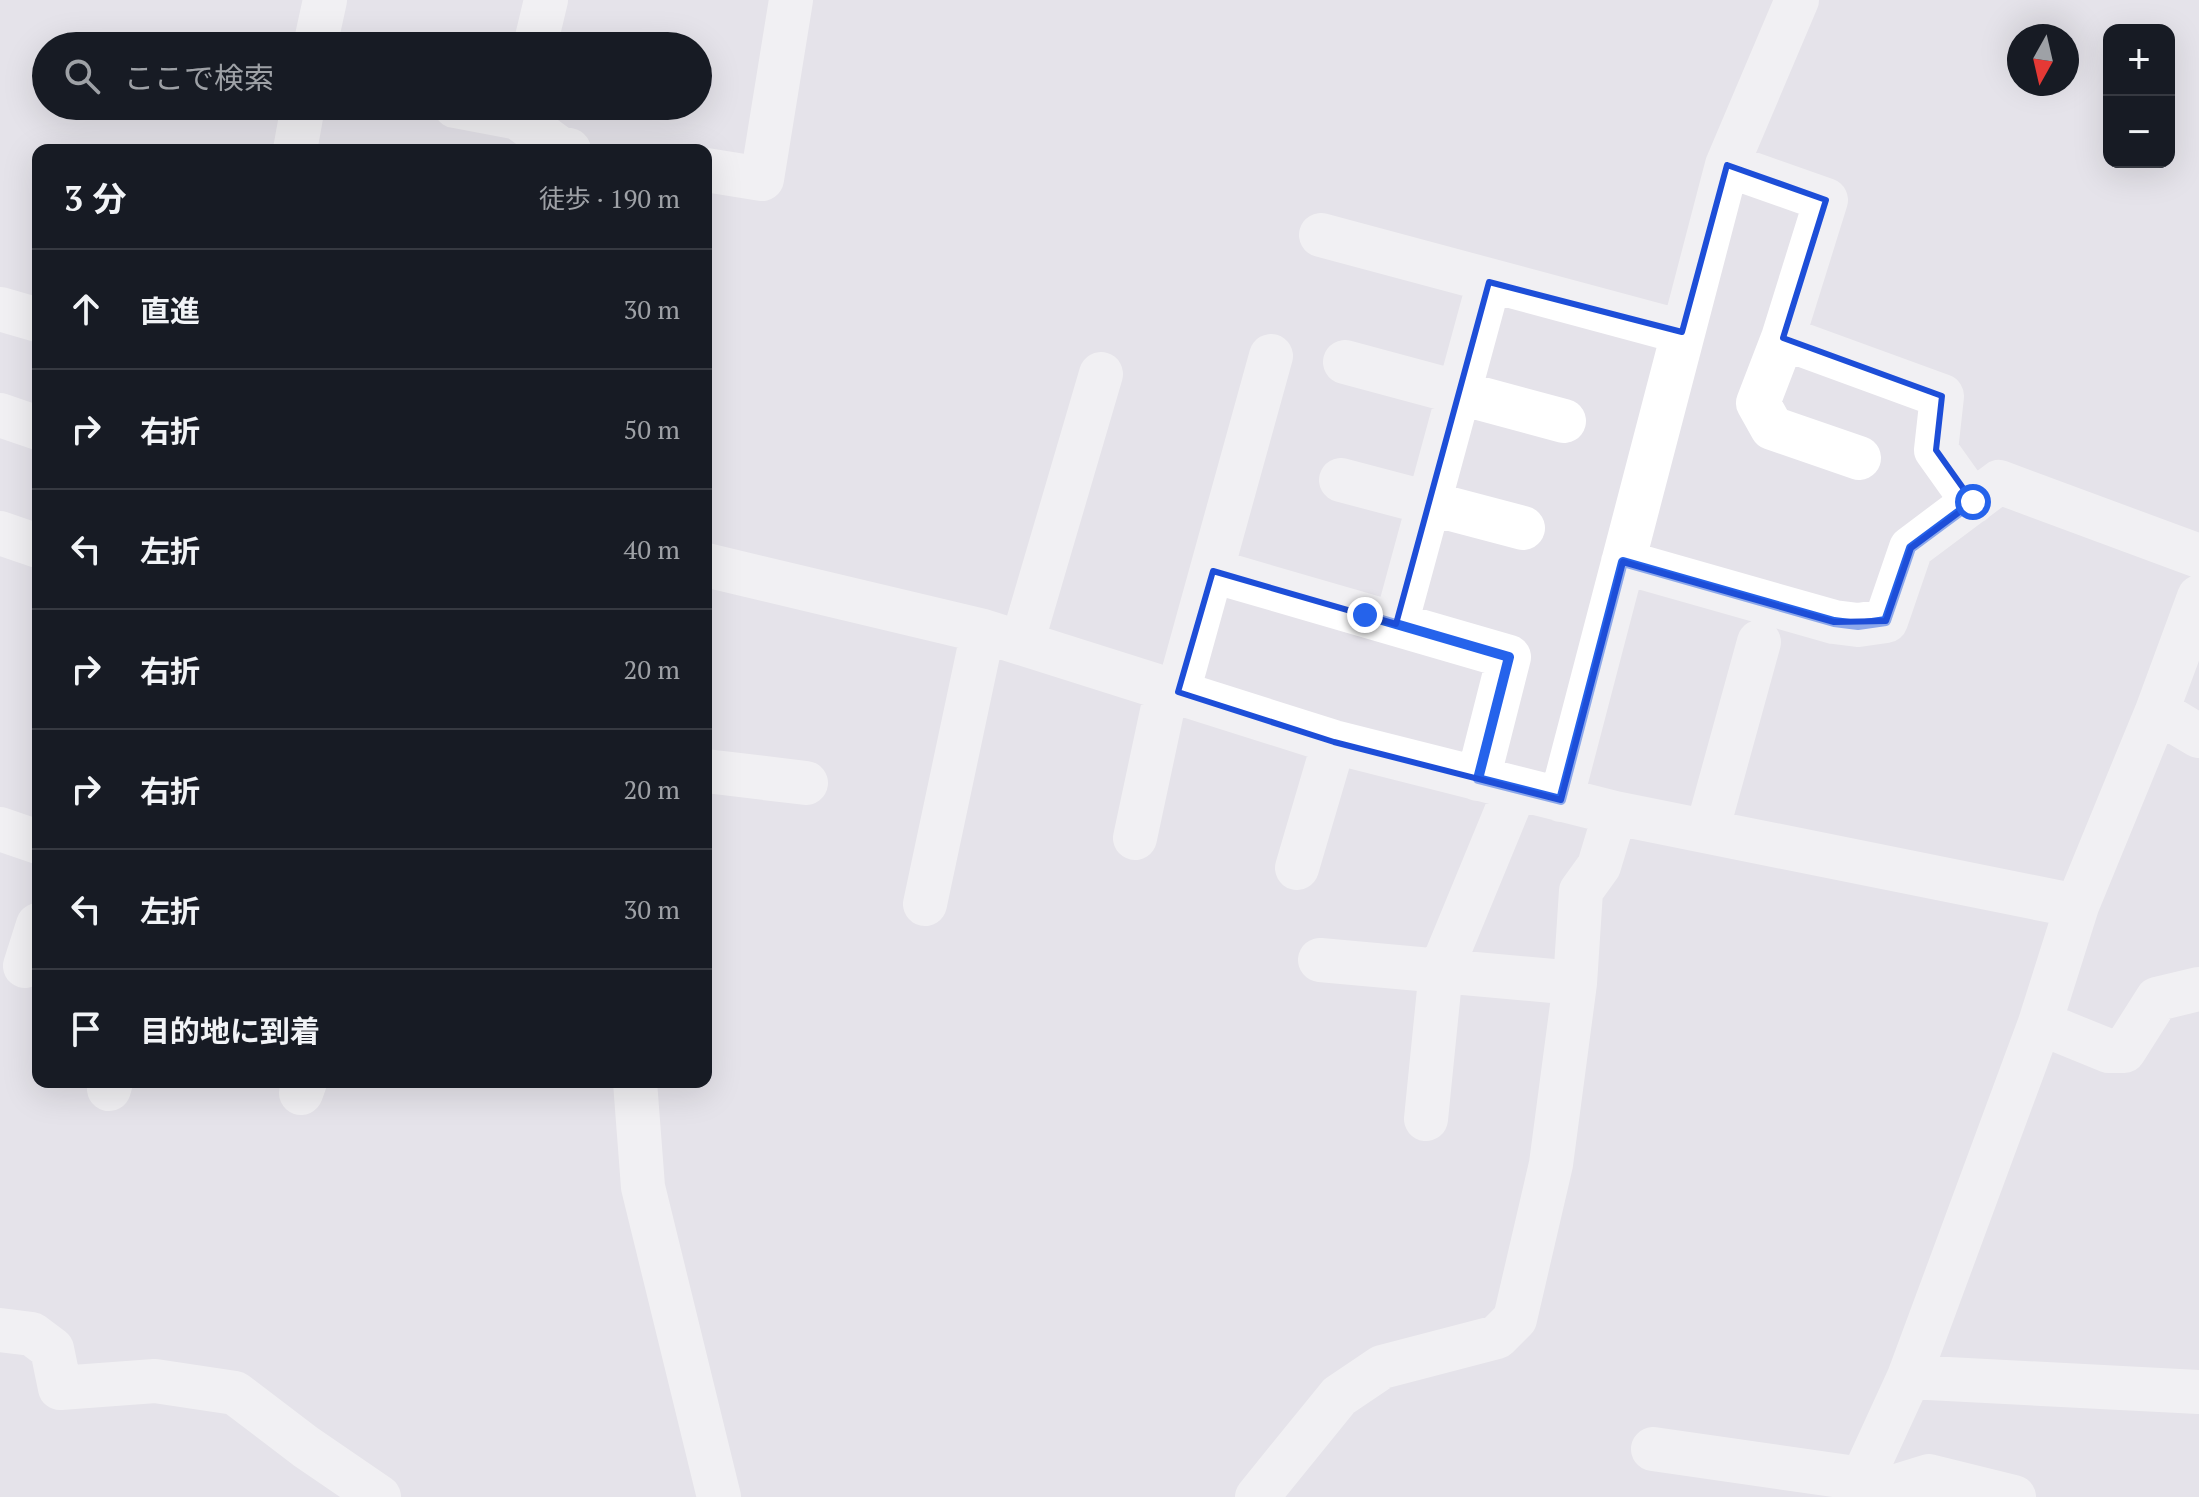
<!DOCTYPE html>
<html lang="ja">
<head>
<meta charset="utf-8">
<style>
  body { margin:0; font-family:"PT Serif","Noto Sans JP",serif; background:#20242c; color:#f1f3f6 }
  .controls { position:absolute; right:24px; top:24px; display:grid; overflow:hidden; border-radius:16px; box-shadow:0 8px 32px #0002 }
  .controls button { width:72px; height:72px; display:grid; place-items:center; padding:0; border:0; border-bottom:2px solid #363941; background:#171b24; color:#f1f3f6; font:40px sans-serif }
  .compass { position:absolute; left:2007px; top:24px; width:72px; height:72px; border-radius:50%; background:#171b24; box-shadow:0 8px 32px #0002; rotate:188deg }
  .stop { position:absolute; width:24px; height:24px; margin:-18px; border:6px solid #2563eb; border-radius:50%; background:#fff }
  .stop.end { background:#2563eb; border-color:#fff; box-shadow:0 2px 8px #0008 }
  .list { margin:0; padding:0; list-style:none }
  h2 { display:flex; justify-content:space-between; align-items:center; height:104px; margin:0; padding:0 32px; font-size:34px }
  h2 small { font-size:26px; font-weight:400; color:#9ea1a6 }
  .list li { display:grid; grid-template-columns:52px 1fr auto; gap:24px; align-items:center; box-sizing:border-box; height:120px; padding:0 32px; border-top:2px solid #363941 }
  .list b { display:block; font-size:30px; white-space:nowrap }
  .list em { font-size:26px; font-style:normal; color:#9ea1a6 }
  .icon { flex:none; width:44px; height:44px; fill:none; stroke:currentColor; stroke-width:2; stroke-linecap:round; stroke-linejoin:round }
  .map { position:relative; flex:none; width:2199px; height:1497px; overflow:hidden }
  .search { position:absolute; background:#171b24; box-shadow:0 8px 32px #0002; left:32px; top:32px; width:680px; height:88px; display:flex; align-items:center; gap:20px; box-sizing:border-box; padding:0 28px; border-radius:44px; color:#9ea1a6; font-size:30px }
  .panel { position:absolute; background:#171b24; box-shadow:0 8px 32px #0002; left:32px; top:144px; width:680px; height:944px; border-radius:16px }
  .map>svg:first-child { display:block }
</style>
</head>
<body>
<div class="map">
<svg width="2199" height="1497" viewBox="0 0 2199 1497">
  <rect width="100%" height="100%" fill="#e5e3ea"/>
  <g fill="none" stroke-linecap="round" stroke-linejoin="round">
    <path stroke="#fff" stroke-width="44" d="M315 46 325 0
      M535 46 546 0
      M455 106 518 118 559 148 569 150
      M295 150 303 106
      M1727 165 1826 200 1783 338 1758 403 1772 428 1859 458
      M706 170 762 179 791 0
      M1321 235 1682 332
      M0 309 38 320
      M1783 338 1942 396 1936 450 1973 502
      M1345 362 1564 421
      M0 415 38 428
      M1341 480 1523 528
      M0 533 38 546
      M1623 562 1834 622 1858 625 1886 621 1911 548 1999 482 2199 556
      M706 565 983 631 1334 742 1615 813 2077 906
      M1213 571 1509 657 1478 779
      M1396 624 1489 282
      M1022 643 1101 374
      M1178 692 1271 356
      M2157 711 2199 736
      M706 771 806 783
      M1561 800 1727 165 1797 0
      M0 829 38 842
      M1707 831 1759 642
      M1135 838 1167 688
      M1297 868 1334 742
      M925 904 983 631
      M1320 960 1575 983
      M25 966 38 925
      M2040 1023 2109 1051H2124L2157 999 2199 989
      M635 1082 643 1187 719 1497
      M109 1089 111 1082
      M301 1093 305 1082
      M1426 1119 1441 970 1516 788
      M0 1330 32 1334 52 1349 60 1388 155 1381 235 1393 306 1447 379 1497
      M1909 1377 2199 1392
      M1653 1449 1862 1479
      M1257 1497 1339 1396 1382 1367 1497 1337 1515 1319 1551 1164 1575 983 1581 891 1599 866 1615 813
      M1854 1497 1909 1377 2040 1023 2077 906 2157 711 2199 597
      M1861 1497 1929 1476 2014 1497"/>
  </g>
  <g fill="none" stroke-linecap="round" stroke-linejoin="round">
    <path stroke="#2563eb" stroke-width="10" d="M1365 615 1509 657 1478 779 1561 800 1623 562 1834 622 1858 625 1886 621 1911 548 1973 502"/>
  </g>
  <path d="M0 0H2199V1497H0ZM1727 165 1826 200 1783 338 1942 396 1936 450 1973 502 1911 548 1886 621 1834 622 1623 562 1561 800 1334 742 1178 692 1213 571 1396 624 1489 282 1682 332Z" fill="#e5e3ea" fill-opacity=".55" fill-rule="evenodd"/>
  <path fill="none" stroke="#1d4ed8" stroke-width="6" stroke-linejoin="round" d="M1727 165 1826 200 1783 338 1942 396 1936 450 1973 502 1911 548 1886 621 1834 622 1623 562 1561 800 1334 742 1178 692 1213 571 1396 624 1489 282 1682 332Z"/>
</svg>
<div class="controls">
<button>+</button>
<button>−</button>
</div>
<svg class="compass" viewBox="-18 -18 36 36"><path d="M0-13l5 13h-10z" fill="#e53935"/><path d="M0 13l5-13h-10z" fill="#9ea1a6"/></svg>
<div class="stop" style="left:1973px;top:502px"></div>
<div class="stop end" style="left:1365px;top:615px"></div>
<div class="search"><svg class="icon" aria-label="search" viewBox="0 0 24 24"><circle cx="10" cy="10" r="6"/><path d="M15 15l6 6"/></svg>ここで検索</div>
<section class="panel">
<h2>3 分<small>徒歩 · 190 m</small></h2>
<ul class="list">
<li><svg class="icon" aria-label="ahead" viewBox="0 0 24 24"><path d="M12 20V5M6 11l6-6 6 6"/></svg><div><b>直進</b></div><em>30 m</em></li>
<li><svg class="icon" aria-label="right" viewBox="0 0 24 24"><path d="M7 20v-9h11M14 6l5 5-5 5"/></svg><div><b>右折</b></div><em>50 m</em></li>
<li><svg class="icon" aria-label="left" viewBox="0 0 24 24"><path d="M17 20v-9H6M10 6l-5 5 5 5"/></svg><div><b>左折</b></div><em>40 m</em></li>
<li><svg class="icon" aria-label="right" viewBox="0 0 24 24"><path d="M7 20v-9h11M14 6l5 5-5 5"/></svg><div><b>右折</b></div><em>20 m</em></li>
<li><svg class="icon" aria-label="right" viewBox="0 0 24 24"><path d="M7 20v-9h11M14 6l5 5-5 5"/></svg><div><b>右折</b></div><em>20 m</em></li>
<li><svg class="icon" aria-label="left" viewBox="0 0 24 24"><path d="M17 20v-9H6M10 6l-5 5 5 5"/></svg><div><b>左折</b></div><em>30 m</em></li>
<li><svg class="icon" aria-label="arrive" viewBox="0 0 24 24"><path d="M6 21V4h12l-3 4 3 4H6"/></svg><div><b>目的地に到着</b></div></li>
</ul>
</section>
</div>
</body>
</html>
